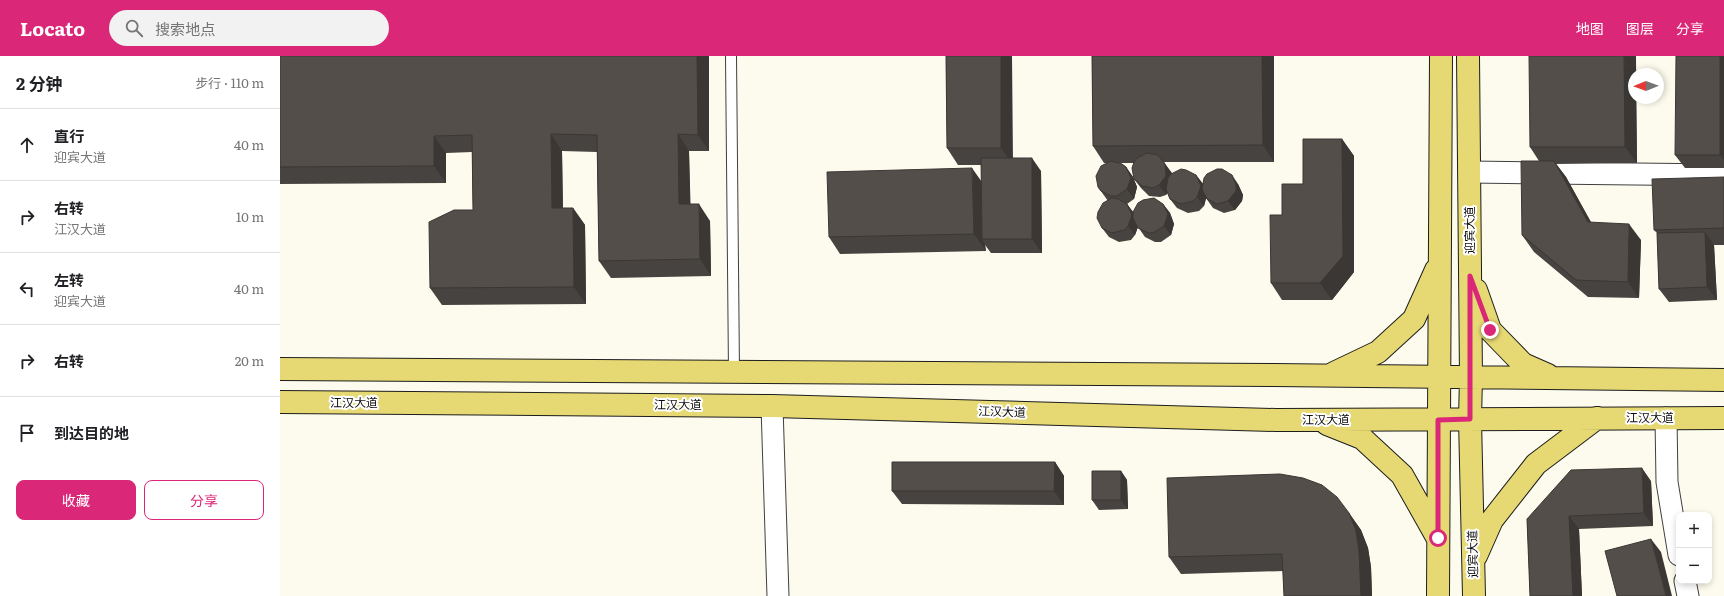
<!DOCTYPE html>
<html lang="zh">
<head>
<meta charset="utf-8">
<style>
  body { margin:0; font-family:Literata,"Noto Sans SC",serif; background:#f2f2f2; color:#202124 }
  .controls { position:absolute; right:12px; bottom:12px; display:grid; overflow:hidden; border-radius:8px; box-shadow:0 2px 6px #0003 }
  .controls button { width:36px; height:36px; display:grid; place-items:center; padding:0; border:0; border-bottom:1px solid #e0e0e0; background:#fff; color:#202124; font:20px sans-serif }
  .compass { position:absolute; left:1348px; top:12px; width:36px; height:36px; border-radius:50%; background:#fff; box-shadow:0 2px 6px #0003; rotate:269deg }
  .stop { position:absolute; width:12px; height:12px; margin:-9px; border:3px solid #db2777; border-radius:50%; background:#fff }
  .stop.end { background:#db2777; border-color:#fff; box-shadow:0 1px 4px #0008 }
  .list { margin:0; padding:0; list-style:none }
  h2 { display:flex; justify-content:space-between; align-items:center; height:52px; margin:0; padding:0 16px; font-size:17px }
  h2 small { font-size:13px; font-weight:400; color:#757577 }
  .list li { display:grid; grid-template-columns:26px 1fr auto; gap:12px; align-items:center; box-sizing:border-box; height:72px; padding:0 16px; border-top:1px solid #e0e0e0 }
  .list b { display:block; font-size:15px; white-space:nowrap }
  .list p { margin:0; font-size:13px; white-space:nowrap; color:#757577 }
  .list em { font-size:13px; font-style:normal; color:#757577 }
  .actions { display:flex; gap:8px; padding:12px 16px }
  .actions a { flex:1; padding:9px 0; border:1px solid #db2777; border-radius:8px; text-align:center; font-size:14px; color:#db2777 }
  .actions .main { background:#db2777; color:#fff }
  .icon { flex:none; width:22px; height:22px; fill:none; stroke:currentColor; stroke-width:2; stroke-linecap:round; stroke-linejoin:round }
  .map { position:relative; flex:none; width:1444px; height:540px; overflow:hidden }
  header { display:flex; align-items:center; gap:24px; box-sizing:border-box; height:56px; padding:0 20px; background:#db2777; color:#fff }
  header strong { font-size:19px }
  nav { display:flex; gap:22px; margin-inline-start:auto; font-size:14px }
  .search { width:280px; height:36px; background:#f2f2f2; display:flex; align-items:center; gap:10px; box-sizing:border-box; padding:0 14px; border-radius:22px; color:#757577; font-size:15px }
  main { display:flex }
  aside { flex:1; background:#fff }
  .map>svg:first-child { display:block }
</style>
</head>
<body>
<header>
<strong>Locato</strong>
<div class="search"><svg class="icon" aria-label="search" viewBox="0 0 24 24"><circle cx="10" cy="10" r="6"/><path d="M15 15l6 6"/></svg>搜索地点</div>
<nav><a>地图</a><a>图层</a><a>分享</a></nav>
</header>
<main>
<aside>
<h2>2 分钟<small>步行 · 110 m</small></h2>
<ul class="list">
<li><svg class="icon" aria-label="ahead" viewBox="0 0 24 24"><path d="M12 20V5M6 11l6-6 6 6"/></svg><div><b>直行</b><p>迎宾大道</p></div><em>40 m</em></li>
<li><svg class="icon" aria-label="right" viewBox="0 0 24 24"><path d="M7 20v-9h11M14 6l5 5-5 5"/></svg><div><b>右转</b><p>江汉大道</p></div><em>10 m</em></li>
<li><svg class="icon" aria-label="left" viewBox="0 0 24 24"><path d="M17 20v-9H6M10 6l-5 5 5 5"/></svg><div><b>左转</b><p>迎宾大道</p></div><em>40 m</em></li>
<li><svg class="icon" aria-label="right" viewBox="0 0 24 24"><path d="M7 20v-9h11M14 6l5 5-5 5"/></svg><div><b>右转</b></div><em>20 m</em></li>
<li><svg class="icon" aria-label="arrive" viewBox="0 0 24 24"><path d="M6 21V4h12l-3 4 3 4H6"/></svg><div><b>到达目的地</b></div></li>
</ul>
<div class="actions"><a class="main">收藏</a><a>分享</a></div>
</aside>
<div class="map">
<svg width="1444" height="540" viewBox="0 0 1444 540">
  <rect width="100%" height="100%" fill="#fcfbed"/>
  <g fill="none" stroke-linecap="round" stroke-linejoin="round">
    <g stroke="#3f3f3f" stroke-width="12">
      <path id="lane" d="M451 0 454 316"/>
    </g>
    <g stroke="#3f3f3f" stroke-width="23">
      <path id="street" d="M1190 116 1444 119
        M492 350 498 540
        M1386 362 1387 426 1399 499
        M1405 525 1408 540"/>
    </g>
    <g stroke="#1d1d1d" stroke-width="24">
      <path id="primary" d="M1188 0 1191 321 1190 363 1194 540
        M1196 234 1210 274 1243 308 1268 319
        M0 313 994 319 1444 324
        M1054 317 1098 296 1134 263 1156 214
        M0 346 492 350 996 364 1444 362
        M1047 368 1082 382 1122 419 1157 481
        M1196 500 1212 464 1256 408 1317 362
        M1158 540 1161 0"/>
    </g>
    <use href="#lane" stroke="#fff" stroke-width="10"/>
    <use href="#street" stroke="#fff" stroke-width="21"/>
    <use href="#primary" stroke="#e6d974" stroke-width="22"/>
  </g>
  <path fill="#474340" d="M0 0H429V95H409L410 148 430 165 431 220 331 222 319 205 317 96 282 95 283 152H293L305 169 306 248 162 249 150 232 193 154 192 96 166 97V127L0 128Z
    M666 0 733 102 761 115 762 197H711L705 189 706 195 560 198 549 181 702 125 701 109H678L667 92Z
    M812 0H994V106H884L892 118 916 119 923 128H958L963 139 962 145 955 154 944 157 933 152 926 142 924 150 919 155 908 157 897 152 890 143 887 136 886 139 880 141 869 140 861 132 854 123V107H838L846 111 853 121 857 131 854 143 847 148 853 157 883 148 890 157 894 168 891 179 881 186H875L865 181 858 171 855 179 851 184 839 186 829 181 822 172 828 145 818 131 828 107H824L813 90Z
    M1356 0 1357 107 1276 108 1286 121 1311 166 1361 184 1359 242 1308 241 1254 196 1242 179 1259 105 1250 91Z
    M1444 0V112H1405L1395 99Z
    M1062 83 1074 100V216L1052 244H1002L991 227 1002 159 1023 128Z
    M1444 121V189H1434L1437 244 1389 246 1379 233 1377 177 1374 174Z
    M775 406 784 420V449L622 448 612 435Z
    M841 415 847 424 848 453 819 454 812 444Z
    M1371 425 1373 470 1299 473 1302 540H1250L1247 463Z
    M1069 457 1081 474 1088 492 1091 511 1092 540H1004L1003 515 901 518 889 501Z"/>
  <path fill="#3a3734" d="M417 0H429V95L418 79Z
    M721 0H732L733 108 721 92Z
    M982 0H994V106L983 89Z
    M1344 0H1356V18H1354V42H1356L1357 107 1345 91Z
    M1440 0H1444V104L1440 99Z
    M271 78 282 95 283 169 272 152Z
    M398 78 409 95 411 165 399 148Z
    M154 80 166 97V127L154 110Z
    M1062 83 1074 100V216L1052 244 1040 227Z
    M752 102 761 115 762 197 752 183Z
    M1274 105 1286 121 1320 183 1308 166Z
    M885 108 892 117 893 129 886 139 879 129Z
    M846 111 853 121 857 131 854 143 847 133Z
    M692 112 704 129 702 183 705 189 706 195 694 178Z
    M916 119 923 128 927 139 924 150 917 141Z
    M952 119 958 128 963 139 962 145 955 154 948 145Z
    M419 148 430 165 431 220 420 203Z
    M847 148 854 157 859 168 855 179 848 170Z
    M883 148 890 157 894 168 891 179 884 170Z
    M293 152 305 169 306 248 294 231Z
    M1349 168 1361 184 1359 242 1348 226Z
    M1425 176 1434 189 1437 244 1427 231Z
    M775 406 784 420V449L774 435Z
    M1362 412 1371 425 1373 470 1364 457Z
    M841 415 847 424 848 453 841 444Z
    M1069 457 1081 474 1088 492 1091 511 1092 540H1081Z
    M1289 460 1299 473 1302 540H1293Z
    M1371 483 1381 496 1392 540H1386Z"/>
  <path fill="#534e4a" stroke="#3a3734" d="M0 0H417L418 79 398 78 399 148H419L420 203 319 205 317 79 271 78 272 152H293L294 231 150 232 149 166 174 154H193L192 79 154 80V110L0 111Z
    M666 0H721V92H667Z
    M812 0H982L983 89 813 90Z
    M1249 0H1344L1345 91H1250Z
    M1396 0H1440V99H1395Z
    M1023 83H1062L1063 200 1040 227H991L990 159H1002V128H1023Z
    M867 97 878 99 885 108 886 120 879 129 873 132 862 130 854 123 852 112 854 106 857 102Z
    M701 102H752V183H702Z
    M831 105 842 108 846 111 851 122 847 133 837 140H831L821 135 818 131 816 120 821 110Z
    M1241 105H1274L1308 166 1349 168 1348 226 1296 224 1242 179Z
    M692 112 694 178 549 181 547 116Z
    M901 113 906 114 916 119 921 130 917 141 913 145 901 148 890 143 886 133 888 122 891 118Z
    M937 113H942L952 119 956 129V135L948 145 937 148 927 143 922 133 924 122 927 118Z
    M1444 121V172L1374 174 1372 123Z
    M832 142 838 143 847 148 852 159 848 170 844 174 832 177 822 172 817 162 818 156 823 147Z
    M874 142 883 148 888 158 884 170 875 176 869 177 858 172 853 162V156L858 147 863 144Z
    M1425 176 1427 231 1379 233 1377 177Z
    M612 406H775L774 435H612Z
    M1362 412 1364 457 1289 460 1293 540H1250L1247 463 1291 414Z
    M812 415H841V444H812Z
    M1000 418 1023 422 1042 429 1057 441 1069 457 1076 475 1079 495 1081 540H1004L1002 498 889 501 887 422Z
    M1371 483 1386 540H1337L1325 495Z"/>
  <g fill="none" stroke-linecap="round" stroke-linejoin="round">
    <path stroke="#db2777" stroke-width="5" d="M1158 482V364L1190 363V220L1210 274"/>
  </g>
  <g text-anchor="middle" stroke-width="4" stroke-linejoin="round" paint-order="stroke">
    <g font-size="12" fill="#0c0c0c" stroke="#fff">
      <text transform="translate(1190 174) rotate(-90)" y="4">迎宾大道</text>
      <text x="74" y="351">江汉大道</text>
      <text x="398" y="353">江汉大道</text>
      <text transform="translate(722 356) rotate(2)" y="4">江汉大道</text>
      <text x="1370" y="366">江汉大道</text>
      <text x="1046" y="368">江汉大道</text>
      <text transform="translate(1193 498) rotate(-91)" y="4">迎宾大道</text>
    </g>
  </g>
</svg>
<div class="controls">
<button>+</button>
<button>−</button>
</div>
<svg class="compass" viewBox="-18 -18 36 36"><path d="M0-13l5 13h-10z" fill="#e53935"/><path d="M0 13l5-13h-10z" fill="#757577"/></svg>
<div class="stop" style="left:1158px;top:482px"></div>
<div class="stop end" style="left:1210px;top:274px"></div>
</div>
</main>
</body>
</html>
